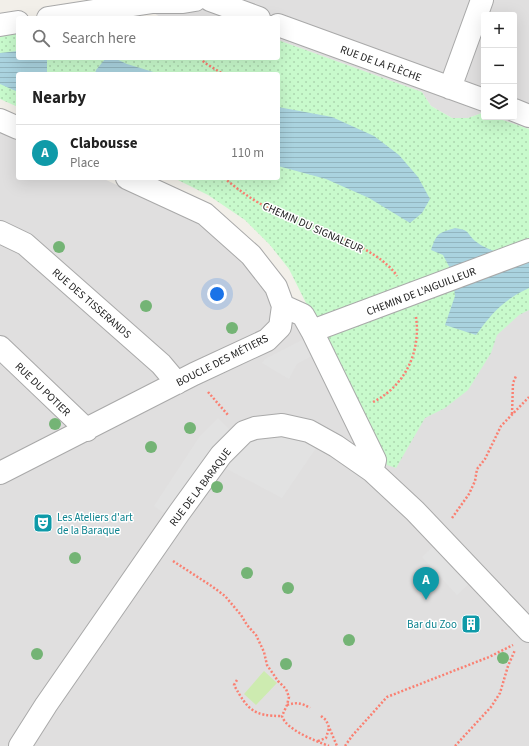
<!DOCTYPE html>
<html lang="en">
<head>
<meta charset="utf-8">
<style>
  body { margin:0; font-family:"Source Sans 3",sans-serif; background:#f2f2f2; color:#222 }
  .controls { position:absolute; right:12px; top:12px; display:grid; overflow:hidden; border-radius:4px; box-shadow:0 4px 16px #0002 }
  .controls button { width:36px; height:36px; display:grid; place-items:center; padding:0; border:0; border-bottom:1px solid #e0e0e0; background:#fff; color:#222; font:20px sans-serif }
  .you { position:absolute; left:217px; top:294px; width:14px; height:14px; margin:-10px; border:3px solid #fff; border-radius:50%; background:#1a73e8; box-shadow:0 0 0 6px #1a73e833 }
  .badge { display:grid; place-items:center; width:26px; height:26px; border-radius:50%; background:#ea580c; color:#fff; font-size:13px; font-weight:700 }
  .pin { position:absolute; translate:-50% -33px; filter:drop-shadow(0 1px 2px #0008) }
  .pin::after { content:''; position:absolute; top:21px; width:14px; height:12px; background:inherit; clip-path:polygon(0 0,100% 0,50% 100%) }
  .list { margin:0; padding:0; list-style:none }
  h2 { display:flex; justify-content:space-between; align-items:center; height:52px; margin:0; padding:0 16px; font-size:17px }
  h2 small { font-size:13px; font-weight:400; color:#767676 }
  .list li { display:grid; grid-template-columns:26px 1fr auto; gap:12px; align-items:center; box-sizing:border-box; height:56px; padding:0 16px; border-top:1px solid #e0e0e0 }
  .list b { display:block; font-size:15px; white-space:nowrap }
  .list p { margin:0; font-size:13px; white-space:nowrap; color:#767676 }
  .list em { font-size:13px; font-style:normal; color:#767676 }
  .icon { flex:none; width:22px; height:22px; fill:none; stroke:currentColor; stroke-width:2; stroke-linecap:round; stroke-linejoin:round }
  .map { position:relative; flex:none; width:529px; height:746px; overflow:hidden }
  .search { position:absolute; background:#fff; box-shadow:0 4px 16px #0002; left:16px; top:16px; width:264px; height:44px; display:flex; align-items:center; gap:10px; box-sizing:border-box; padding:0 14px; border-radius:4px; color:#767676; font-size:15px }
  .panel { position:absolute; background:#fff; box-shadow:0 4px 16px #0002; left:16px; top:72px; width:264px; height:108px; border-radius:4px }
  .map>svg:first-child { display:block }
</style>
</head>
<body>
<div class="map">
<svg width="529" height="746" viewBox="0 0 529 746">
  <defs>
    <pattern id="park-dots" width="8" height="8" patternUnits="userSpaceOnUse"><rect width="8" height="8" fill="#c8facc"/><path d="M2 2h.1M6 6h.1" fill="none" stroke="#acd6af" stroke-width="1.8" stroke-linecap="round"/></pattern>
    <pattern id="water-rules" width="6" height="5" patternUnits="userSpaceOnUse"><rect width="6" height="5" fill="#aad3df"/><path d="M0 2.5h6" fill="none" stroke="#92b5bf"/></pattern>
  </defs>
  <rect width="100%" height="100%" fill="#f2efe9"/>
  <path fill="#e0dfdf" d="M153 0H529V129L494 117H514V15H484V114L482 113 468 118H452L431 106 422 92 278 40V18H161L153 12Z
    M0 132 18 140V178H102L200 224 239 256 267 293 273 314 529 288V746H0Z"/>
  <path fill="#cdebb0" d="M264 671 277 683 256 705 244 694Z"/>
  <path fill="url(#park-dots)" d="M18 32V58H278V40L422 92 431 106 452 118H468L482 113 484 114V117H494L529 129V310L519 315 497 335 491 353 468 390 445 408 425 418 396 468 387 465 289 269 270 245 245 220 208 195 174 178H278V74H18V107L0 99V34Z"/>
  <path fill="#e2e2e2" d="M304 339 312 356 297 364 289 379 262 363 265 359Z
    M218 418 235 435 170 517 154 506 200 436Z
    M254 435H296L316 448 282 498 221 466Z
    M439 541 475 578 457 595 422 557Z"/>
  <path fill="url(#water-rules)" d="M18 51V58H47V74H18V92L0 84V53Z
    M106 58H114L127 64 160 74H95L96 70Z
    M278 107 332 117 374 136 399 155 418 177 430 199 422 213 410 223 369 198 326 179 278 166Z
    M455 228C472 230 466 235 478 243 485 249 520 261 529 260V288C503 300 492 313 476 335L445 325 455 296 452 272 443 255 431 250C437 233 438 233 455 228Z"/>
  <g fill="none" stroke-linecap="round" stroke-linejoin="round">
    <g stroke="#a9a9a9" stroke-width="24">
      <path id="street" d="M210 0 259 18
        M48 18 153 2H183L195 0
        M0 25 18 22
        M278 25 484 100
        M450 88 482 0
        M514 110 529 116
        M0 120 18 128
        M0 232 25 244 161 364 177 383
        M283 306 303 315 312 331 375 460 372 471
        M312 331 529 250
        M0 347 87 430
        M0 473 194 374 267 340 280 327 283 306 276 287 251 255 205 214 127 178
        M20 746 46 705 179 513 221 455 244 432 255 428 282 425 309 431 336 446 372 471 415 511 529 631"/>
    </g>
    <path stroke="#fa8072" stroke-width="2.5" stroke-dasharray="2 2" stroke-linecap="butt" d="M200 58 205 63 223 74
      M224 178C240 191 256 203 275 211 308 226 378 246 397 276
      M208 392 228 415
      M373 402C405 386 421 352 416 317
      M512 414 513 383 516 376
      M452 518 469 494 475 481 477 469 485 459 501 426 529 397
      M173 561 213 587 225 596 241 615 247 625 256 635 264 652 267 665 278 681 286 689 289 697 287 705 282 716C286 730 316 741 329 746
      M237 680 234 685C248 710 253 716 282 716
      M287 705C297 702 302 703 310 708
      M321 716 326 720 337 746
      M318 741 326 738 329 728
      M345 746 352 736 387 697 489 657 513 645
      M455 746 491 707 500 693 508 666 515 650"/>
    <use href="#street" stroke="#fff" stroke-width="22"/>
  </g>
  <g fill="#74b475">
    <circle cx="59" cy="247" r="6"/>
    <circle cx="146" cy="306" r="6"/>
    <circle cx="232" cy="328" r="6"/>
    <circle cx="55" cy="424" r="6"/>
    <circle cx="190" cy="428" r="6"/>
    <circle cx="151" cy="447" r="6"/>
    <circle cx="217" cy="487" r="6"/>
    <circle cx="75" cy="558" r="6"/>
    <circle cx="247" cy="573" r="6"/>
    <circle cx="288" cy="588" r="6"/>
    <circle cx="349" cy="640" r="6"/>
    <circle cx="37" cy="654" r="6"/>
    <circle cx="503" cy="658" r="6"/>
    <circle cx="286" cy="664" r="6"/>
  </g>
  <defs>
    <g id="theatre-square" transform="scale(1)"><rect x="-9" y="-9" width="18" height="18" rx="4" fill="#0f9aa8" stroke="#fff"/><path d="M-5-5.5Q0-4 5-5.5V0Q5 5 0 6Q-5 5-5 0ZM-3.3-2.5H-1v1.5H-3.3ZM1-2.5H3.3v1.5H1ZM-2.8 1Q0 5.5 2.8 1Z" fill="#fff"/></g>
    <g id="building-square" transform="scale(1)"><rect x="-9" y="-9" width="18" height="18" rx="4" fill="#0f9aa8" stroke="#fff"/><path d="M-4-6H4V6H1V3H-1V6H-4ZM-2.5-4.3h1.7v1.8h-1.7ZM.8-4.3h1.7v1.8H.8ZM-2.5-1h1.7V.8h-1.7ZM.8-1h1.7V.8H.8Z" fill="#fff"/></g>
  </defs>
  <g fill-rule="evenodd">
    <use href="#theatre-square" x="43" y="523"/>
    <use href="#building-square" x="471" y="624"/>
  </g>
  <g text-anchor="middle" stroke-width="3" stroke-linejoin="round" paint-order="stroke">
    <g font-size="11" fill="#222" stroke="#fff">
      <text transform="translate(381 63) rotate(20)" y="4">RUE DE LA FLÈCHE</text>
      <text transform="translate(313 227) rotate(24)" y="4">CHEMIN DU SIGNALEUR</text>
      <text transform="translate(421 291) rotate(-21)" y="4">CHEMIN DE L'AIGUILLEUR</text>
      <text transform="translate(92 303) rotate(41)" y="4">RUE DES TISSERANDS</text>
      <text transform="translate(222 360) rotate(-27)" y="4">BOUCLE DES MÉTIERS</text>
      <text transform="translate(43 389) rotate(44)" y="4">RUE DU POTIER</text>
      <text transform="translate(200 487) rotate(-53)" y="4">RUE DE LA BARAQUE</text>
    </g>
    <g font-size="11" fill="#0d838f" stroke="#fff" text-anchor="start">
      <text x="57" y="521">Les Ateliers d'art<tspan x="57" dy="13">de la Baraque</tspan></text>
      <text x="457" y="628" text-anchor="end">Bar du Zoo</text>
    </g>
  </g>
</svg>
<div class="controls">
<button>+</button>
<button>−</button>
<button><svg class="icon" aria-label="layers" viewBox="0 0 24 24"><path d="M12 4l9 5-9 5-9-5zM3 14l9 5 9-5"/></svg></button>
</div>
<div class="you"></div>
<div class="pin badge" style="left:426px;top:600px;background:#0f9aa8">A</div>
<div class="search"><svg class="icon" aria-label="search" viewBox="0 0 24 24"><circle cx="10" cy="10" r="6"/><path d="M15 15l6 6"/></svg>Search here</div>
<section class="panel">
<h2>Nearby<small></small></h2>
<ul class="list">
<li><span class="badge" style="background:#0f9aa8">A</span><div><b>Clabousse</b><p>Place</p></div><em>110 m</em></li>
</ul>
</section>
</div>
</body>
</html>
